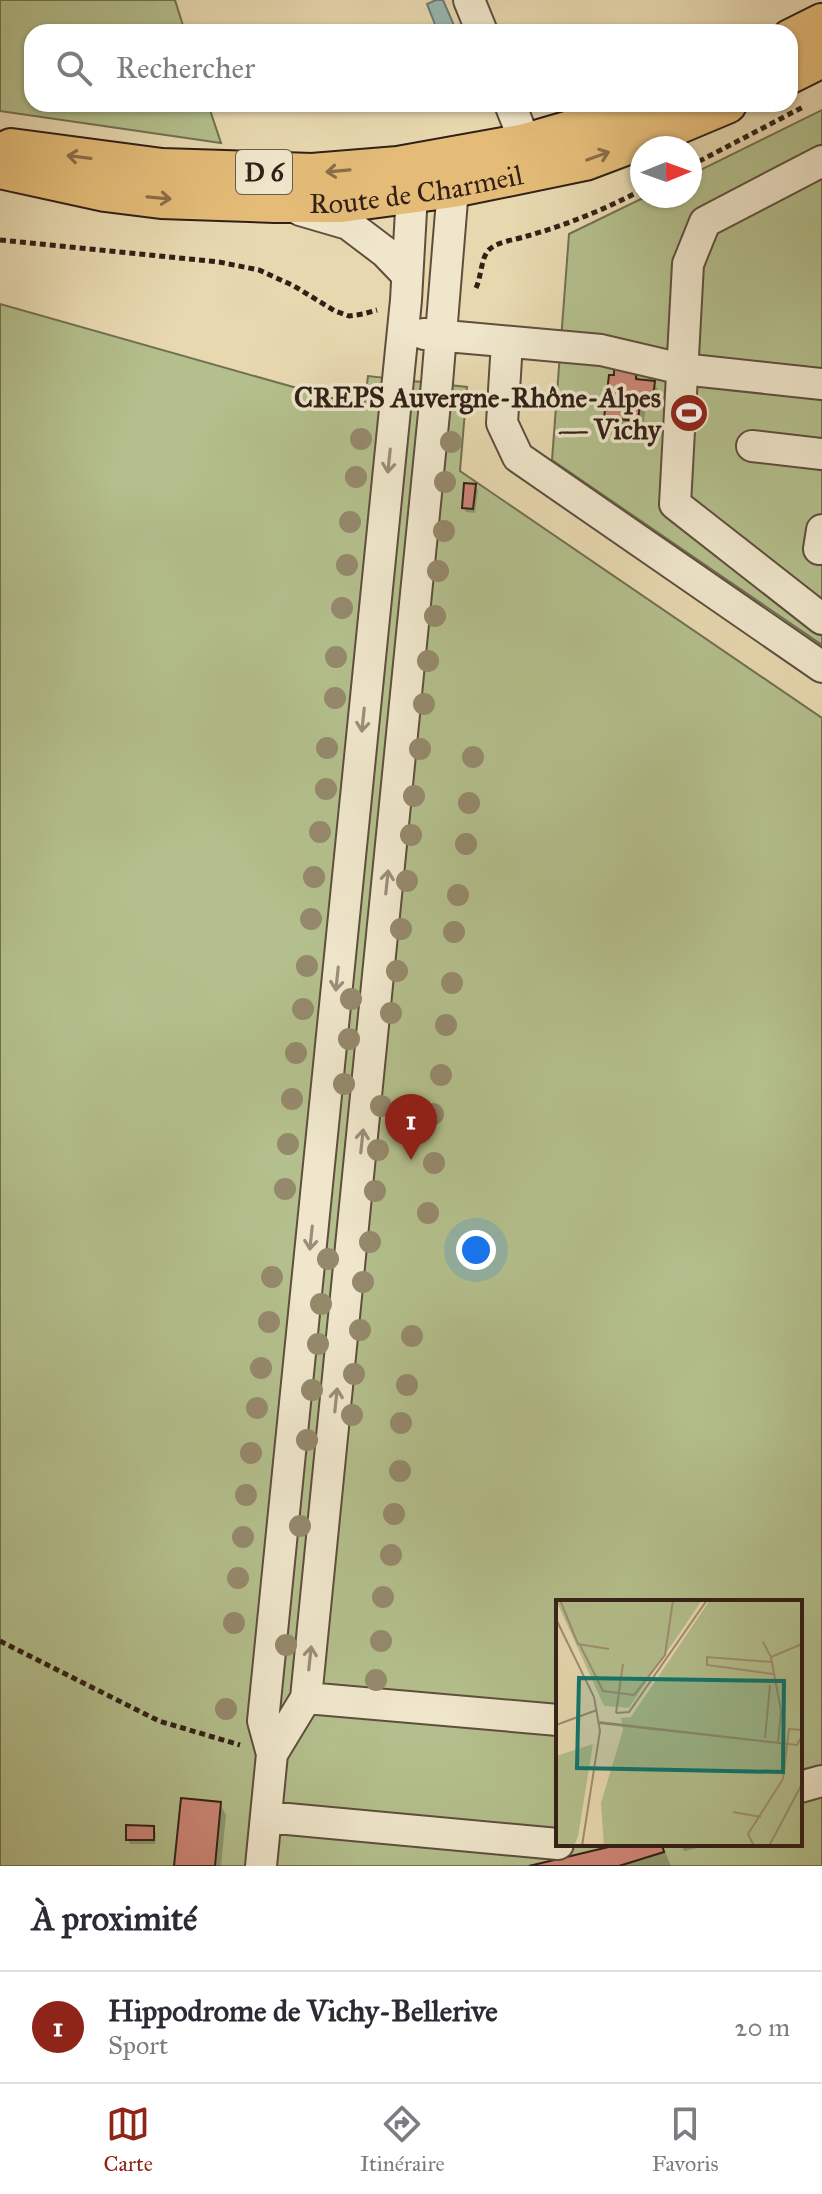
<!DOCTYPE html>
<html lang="fr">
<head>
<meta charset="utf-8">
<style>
  body { margin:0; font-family:"IM FELL Great Primer",serif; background:#f2f2f3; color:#2b2b33 }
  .compass { position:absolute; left:630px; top:136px; width:72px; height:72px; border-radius:50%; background:#fff; box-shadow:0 2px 6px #0004; rotate:89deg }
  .you { position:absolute; left:476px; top:1250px; width:28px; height:28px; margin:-20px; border:6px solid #fff; border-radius:50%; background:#1a73e8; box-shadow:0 0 0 12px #1a73e833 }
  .badge { display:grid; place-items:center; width:52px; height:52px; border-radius:50%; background:#8f2418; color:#fff; font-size:26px; font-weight:700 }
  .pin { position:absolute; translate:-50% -66px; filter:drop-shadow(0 2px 4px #0008) }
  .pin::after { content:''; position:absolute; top:42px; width:28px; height:24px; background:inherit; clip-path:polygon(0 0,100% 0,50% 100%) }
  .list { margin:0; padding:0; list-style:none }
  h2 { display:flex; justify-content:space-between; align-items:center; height:104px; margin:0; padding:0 32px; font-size:34px }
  h2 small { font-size:26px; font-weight:400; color:#7c7c81 }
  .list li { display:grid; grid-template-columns:52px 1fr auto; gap:24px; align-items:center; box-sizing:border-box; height:112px; padding:0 32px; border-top:2px solid #e1e1e2 }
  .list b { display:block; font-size:30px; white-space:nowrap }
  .list p { margin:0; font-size:26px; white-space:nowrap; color:#7c7c81 }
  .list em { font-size:26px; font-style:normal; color:#7c7c81 }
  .icon { flex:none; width:44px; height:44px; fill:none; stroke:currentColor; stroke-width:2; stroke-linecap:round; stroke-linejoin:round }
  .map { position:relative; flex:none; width:822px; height:1866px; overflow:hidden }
  .search { position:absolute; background:#fff; box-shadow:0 2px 6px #0004; left:24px; right:24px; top:24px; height:88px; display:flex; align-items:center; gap:20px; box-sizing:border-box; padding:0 28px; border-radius:24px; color:#7c7c81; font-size:30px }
  .sheet { height:216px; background:#fff }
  nav { display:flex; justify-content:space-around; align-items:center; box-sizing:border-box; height:112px; border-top:2px solid #e1e1e2; background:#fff; font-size:22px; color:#7c7c81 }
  nav a { display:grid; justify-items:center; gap:4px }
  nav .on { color:#8f2418 }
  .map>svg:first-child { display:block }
</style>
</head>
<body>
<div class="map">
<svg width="822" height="1866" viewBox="0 0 822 1866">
  <rect width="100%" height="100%" fill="#e7d8af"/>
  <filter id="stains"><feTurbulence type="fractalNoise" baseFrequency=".0025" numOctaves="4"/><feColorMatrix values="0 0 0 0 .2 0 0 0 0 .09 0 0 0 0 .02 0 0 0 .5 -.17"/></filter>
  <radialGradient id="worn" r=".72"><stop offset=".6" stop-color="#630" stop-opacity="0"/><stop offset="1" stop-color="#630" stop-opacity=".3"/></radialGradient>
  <path fill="#b3bf8c" stroke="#727052" stroke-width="2" fill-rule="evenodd" d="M0 0H175L185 32H32V104H208L221 143 0 111Z
    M822 110V645L552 460 569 234 647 196H690V175Z
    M0 304 364 407 368 376 467 387 460 471 822 718V1866H0ZM558 1602H800V1844H558Z"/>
  <path fill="#98b8b3" stroke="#6f7b75" stroke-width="2" d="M436 0H443L456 30 438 32 427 4Z"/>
  <path fill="#0003" d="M635 372 641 382 654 383 660 393 658 406H646L643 430 612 428 606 418Z
    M475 486 478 490 475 513 466 512 464 508Z
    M220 1804 226 1815 221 1866H177Z
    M153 1828 156 1833 155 1844H130L128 1839Z
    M629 1844H662L671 1866H538Z
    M681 1844H701L702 1847 684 1851Z"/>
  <path fill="#ce8677" stroke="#322018" stroke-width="2" d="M614 367 636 370V379L655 381 653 397 641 396 638 421 604 418 609 375H614Z
    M464 483 476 484 473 509 462 508Z
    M181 1798 221 1802 215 1866H174Z
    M126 1825 154 1826V1840H126Z
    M621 1844H662L664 1852 619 1866H529Z"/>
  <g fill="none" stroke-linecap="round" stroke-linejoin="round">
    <g stroke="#5f4e3e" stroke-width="34">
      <path id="minor" d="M469 0 482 32
        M510 104 533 162
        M822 161 705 222 688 264 675 504 822 619
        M300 210 348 224 385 252 407 275
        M424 334 601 350 682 369 822 384
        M507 342 502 423 518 457 822 667
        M752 446 822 454
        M819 549 822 530
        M306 1698 558 1720
        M272 1754 306 1698 437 383 453 188 436 181
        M800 1787 822 1781
        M266 1817 558 1844
        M261 1866 272 1754 263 1721 406 300 412 193 426 179"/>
    </g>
    <g stroke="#322018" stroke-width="42">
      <g id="major">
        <path d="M790 39 822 23"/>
        <path d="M790 74 822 58"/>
        <path d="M11 148 162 168 312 173 398 166 526 143 639 110 653 104"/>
        <path id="s1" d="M0 169 105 192 161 199 275 203H341L453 188 585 161 646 138 727 104"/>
      </g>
    </g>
    <path stroke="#322018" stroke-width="5" stroke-dasharray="6 4" stroke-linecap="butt" d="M690 166 803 107
      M0 240 219 262 259 270 294 286 335 311 349 316 363 314 377 310
      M476 288C481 277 481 261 487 252 494 242 515 240 527 236 567 225 605 209 642 190
      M0 1641 159 1721 240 1745"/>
    <use href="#minor" stroke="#efe6cb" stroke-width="30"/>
    <use href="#major" stroke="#e4bc78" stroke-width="38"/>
  </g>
  <g fill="#95896c">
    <circle cx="361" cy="439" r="11"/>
    <circle cx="451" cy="442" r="11"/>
    <circle cx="356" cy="477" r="11"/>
    <circle cx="445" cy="482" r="11"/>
    <circle cx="350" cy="522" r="11"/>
    <circle cx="444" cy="531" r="11"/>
    <circle cx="347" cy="565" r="11"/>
    <circle cx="438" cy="571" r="11"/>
    <circle cx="342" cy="608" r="11"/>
    <circle cx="435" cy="616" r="11"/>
    <circle cx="336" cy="657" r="11"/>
    <circle cx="428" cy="661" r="11"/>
    <circle cx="335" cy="698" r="11"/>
    <circle cx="424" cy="704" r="11"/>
    <circle cx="327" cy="748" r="11"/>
    <circle cx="420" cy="749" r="11"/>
    <circle cx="473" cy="757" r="11"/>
    <circle cx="326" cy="789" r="11"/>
    <circle cx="414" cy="796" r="11"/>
    <circle cx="469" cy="803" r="11"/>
    <circle cx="320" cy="832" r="11"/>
    <circle cx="411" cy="835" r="11"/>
    <circle cx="466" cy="844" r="11"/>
    <circle cx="314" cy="877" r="11"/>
    <circle cx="407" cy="881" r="11"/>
    <circle cx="458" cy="895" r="11"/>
    <circle cx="311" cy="919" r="11"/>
    <circle cx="401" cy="929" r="11"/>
    <circle cx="454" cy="932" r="11"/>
    <circle cx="307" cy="966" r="11"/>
    <circle cx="397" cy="971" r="11"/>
    <circle cx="452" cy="983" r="11"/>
    <circle cx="351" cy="999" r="11"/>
    <circle cx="303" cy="1009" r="11"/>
    <circle cx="391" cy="1013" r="11"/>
    <circle cx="446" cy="1025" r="11"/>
    <circle cx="349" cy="1039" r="11"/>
    <circle cx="296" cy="1053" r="11"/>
    <circle cx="441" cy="1075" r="11"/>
    <circle cx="344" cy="1084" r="11"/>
    <circle cx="292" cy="1099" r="11"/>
    <circle cx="381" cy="1106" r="11"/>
    <circle cx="433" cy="1114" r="11"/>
    <circle cx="288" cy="1144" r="11"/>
    <circle cx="378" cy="1150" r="11"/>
    <circle cx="434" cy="1163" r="11"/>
    <circle cx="285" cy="1189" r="11"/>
    <circle cx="375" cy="1191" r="11"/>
    <circle cx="428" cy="1213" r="11"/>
    <circle cx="370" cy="1242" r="11"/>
    <circle cx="328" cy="1259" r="11"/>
    <circle cx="272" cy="1277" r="11"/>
    <circle cx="363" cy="1282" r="11"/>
    <circle cx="321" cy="1304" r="11"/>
    <circle cx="269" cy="1322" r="11"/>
    <circle cx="360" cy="1330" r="11"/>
    <circle cx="412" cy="1336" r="11"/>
    <circle cx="318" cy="1344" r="11"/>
    <circle cx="261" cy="1368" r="11"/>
    <circle cx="354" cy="1374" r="11"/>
    <circle cx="407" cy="1385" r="11"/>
    <circle cx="312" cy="1390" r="11"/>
    <circle cx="257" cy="1408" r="11"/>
    <circle cx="352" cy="1415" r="11"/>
    <circle cx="401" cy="1423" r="11"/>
    <circle cx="307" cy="1440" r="11"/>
    <circle cx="251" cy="1453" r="11"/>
    <circle cx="400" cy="1471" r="11"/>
    <circle cx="246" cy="1495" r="11"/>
    <circle cx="394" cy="1514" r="11"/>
    <circle cx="300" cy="1526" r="11"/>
    <circle cx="243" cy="1537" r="11"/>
    <circle cx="391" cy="1555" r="11"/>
    <circle cx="238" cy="1578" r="11"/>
    <circle cx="383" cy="1597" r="11"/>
    <circle cx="234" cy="1623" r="11"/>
    <circle cx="381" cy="1641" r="11"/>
    <circle cx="286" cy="1645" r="11"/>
    <circle cx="376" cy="1680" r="11"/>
    <circle cx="226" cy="1709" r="11"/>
  </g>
  <defs><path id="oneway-shaft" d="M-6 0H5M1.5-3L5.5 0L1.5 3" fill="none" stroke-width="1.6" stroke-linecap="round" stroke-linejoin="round" transform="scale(2)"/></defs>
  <g stroke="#8b6e48">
    <use href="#oneway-shaft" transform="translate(598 156) rotate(-20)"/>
    <use href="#oneway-shaft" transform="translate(79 157) rotate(-173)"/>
    <use href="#oneway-shaft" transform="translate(338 171) rotate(175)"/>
    <use href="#oneway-shaft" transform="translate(159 198) rotate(5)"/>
  </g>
  <g stroke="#9a8d7a">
    <use href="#oneway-shaft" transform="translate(389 461) rotate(96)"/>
    <use href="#oneway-shaft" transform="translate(363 720) rotate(96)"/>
    <use href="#oneway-shaft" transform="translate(387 882) rotate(-84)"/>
    <use href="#oneway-shaft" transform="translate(337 979) rotate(96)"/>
    <use href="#oneway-shaft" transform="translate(362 1141) rotate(-84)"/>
    <use href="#oneway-shaft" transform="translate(311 1238) rotate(96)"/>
    <use href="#oneway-shaft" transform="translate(336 1400) rotate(-84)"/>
    <use href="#oneway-shaft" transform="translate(310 1658) rotate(-84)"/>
  </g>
  <defs>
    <g id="stadium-disc" transform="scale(2)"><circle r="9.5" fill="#8f2418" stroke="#efe6cb"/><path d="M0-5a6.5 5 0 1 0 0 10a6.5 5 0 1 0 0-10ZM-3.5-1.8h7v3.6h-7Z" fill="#fff"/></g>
  </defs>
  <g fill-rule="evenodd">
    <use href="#stadium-disc" x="689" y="413"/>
  </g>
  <g text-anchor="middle" stroke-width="7" stroke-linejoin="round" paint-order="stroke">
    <rect fill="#efe6cb" stroke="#6b5b4e" stroke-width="2" x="236" y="150" width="56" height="44" rx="6"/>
    <g font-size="26" font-weight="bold" fill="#322018">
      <text x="264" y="181">D 6</text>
    </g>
    <g font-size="28" fill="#322018" stroke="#efe6cb">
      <text dy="10" stroke="none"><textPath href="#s1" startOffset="420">Route de Charmeil</textPath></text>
    </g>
    <g font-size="28" font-weight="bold" fill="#322018" stroke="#efe6cb" text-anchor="end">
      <text x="661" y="407">CREPS Auvergne-Rhône-Alpes<tspan x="661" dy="32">— Vichy</tspan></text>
    </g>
  </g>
  <g transform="translate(556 1600)">
    <rect width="246" height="246" fill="#e7d8af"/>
    <path d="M0 0H146L73 108 48 106ZM154 0H246V246H48L45 203 67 130 65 118 75 117ZM37 144 22 236 18 246H0V156Z" fill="#b3bf8c"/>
    <path fill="none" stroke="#9f8e73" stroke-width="2" d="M4 0 22 44 53 49M0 19 38 97 44 131 26 246M207 42 215 57 225 111 222 143M24 45 47 91 78 95 109 55 117 0M215 57 246 44M216 62 151 57V65L217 74M60 113 73 112 151 0M60 113 67 64M42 122 215 142M43 123 241 145 246 136M0 125 41 110M209 138 214 85M177 212 205 217M198 246 192 234 227 179 233 129 246 130M213 246 246 184"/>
    <path fill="#0f766e" fill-opacity="0.15" stroke="#0f766e" stroke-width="4" d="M23 78 228 81 227 172 21 168Z"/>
    <rect width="246" height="246" fill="none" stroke="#322018" stroke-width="4"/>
  </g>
  <rect width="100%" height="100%" filter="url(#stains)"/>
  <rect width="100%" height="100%" fill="url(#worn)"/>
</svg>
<svg class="compass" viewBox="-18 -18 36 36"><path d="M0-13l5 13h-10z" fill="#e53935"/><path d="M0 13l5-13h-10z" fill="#7c7c81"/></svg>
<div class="you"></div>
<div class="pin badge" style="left:411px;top:1160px">1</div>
<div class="search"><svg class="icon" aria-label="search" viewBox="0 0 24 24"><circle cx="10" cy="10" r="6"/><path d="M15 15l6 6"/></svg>Rechercher</div>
</div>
<section class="sheet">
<h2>À proximité<small></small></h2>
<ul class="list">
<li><span class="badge">1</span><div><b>Hippodrome de Vichy-Bellerive</b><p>Sport</p></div><em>20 m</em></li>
</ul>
</section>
<nav>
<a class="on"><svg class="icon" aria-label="map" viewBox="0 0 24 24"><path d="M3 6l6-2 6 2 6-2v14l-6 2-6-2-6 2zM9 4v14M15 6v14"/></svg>Carte</a>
<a><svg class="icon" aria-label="directions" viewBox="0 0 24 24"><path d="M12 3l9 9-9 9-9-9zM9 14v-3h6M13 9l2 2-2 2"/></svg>Itinéraire</a>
<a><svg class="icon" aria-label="saved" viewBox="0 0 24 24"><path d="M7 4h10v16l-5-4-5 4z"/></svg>Favoris</a>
</nav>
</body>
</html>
